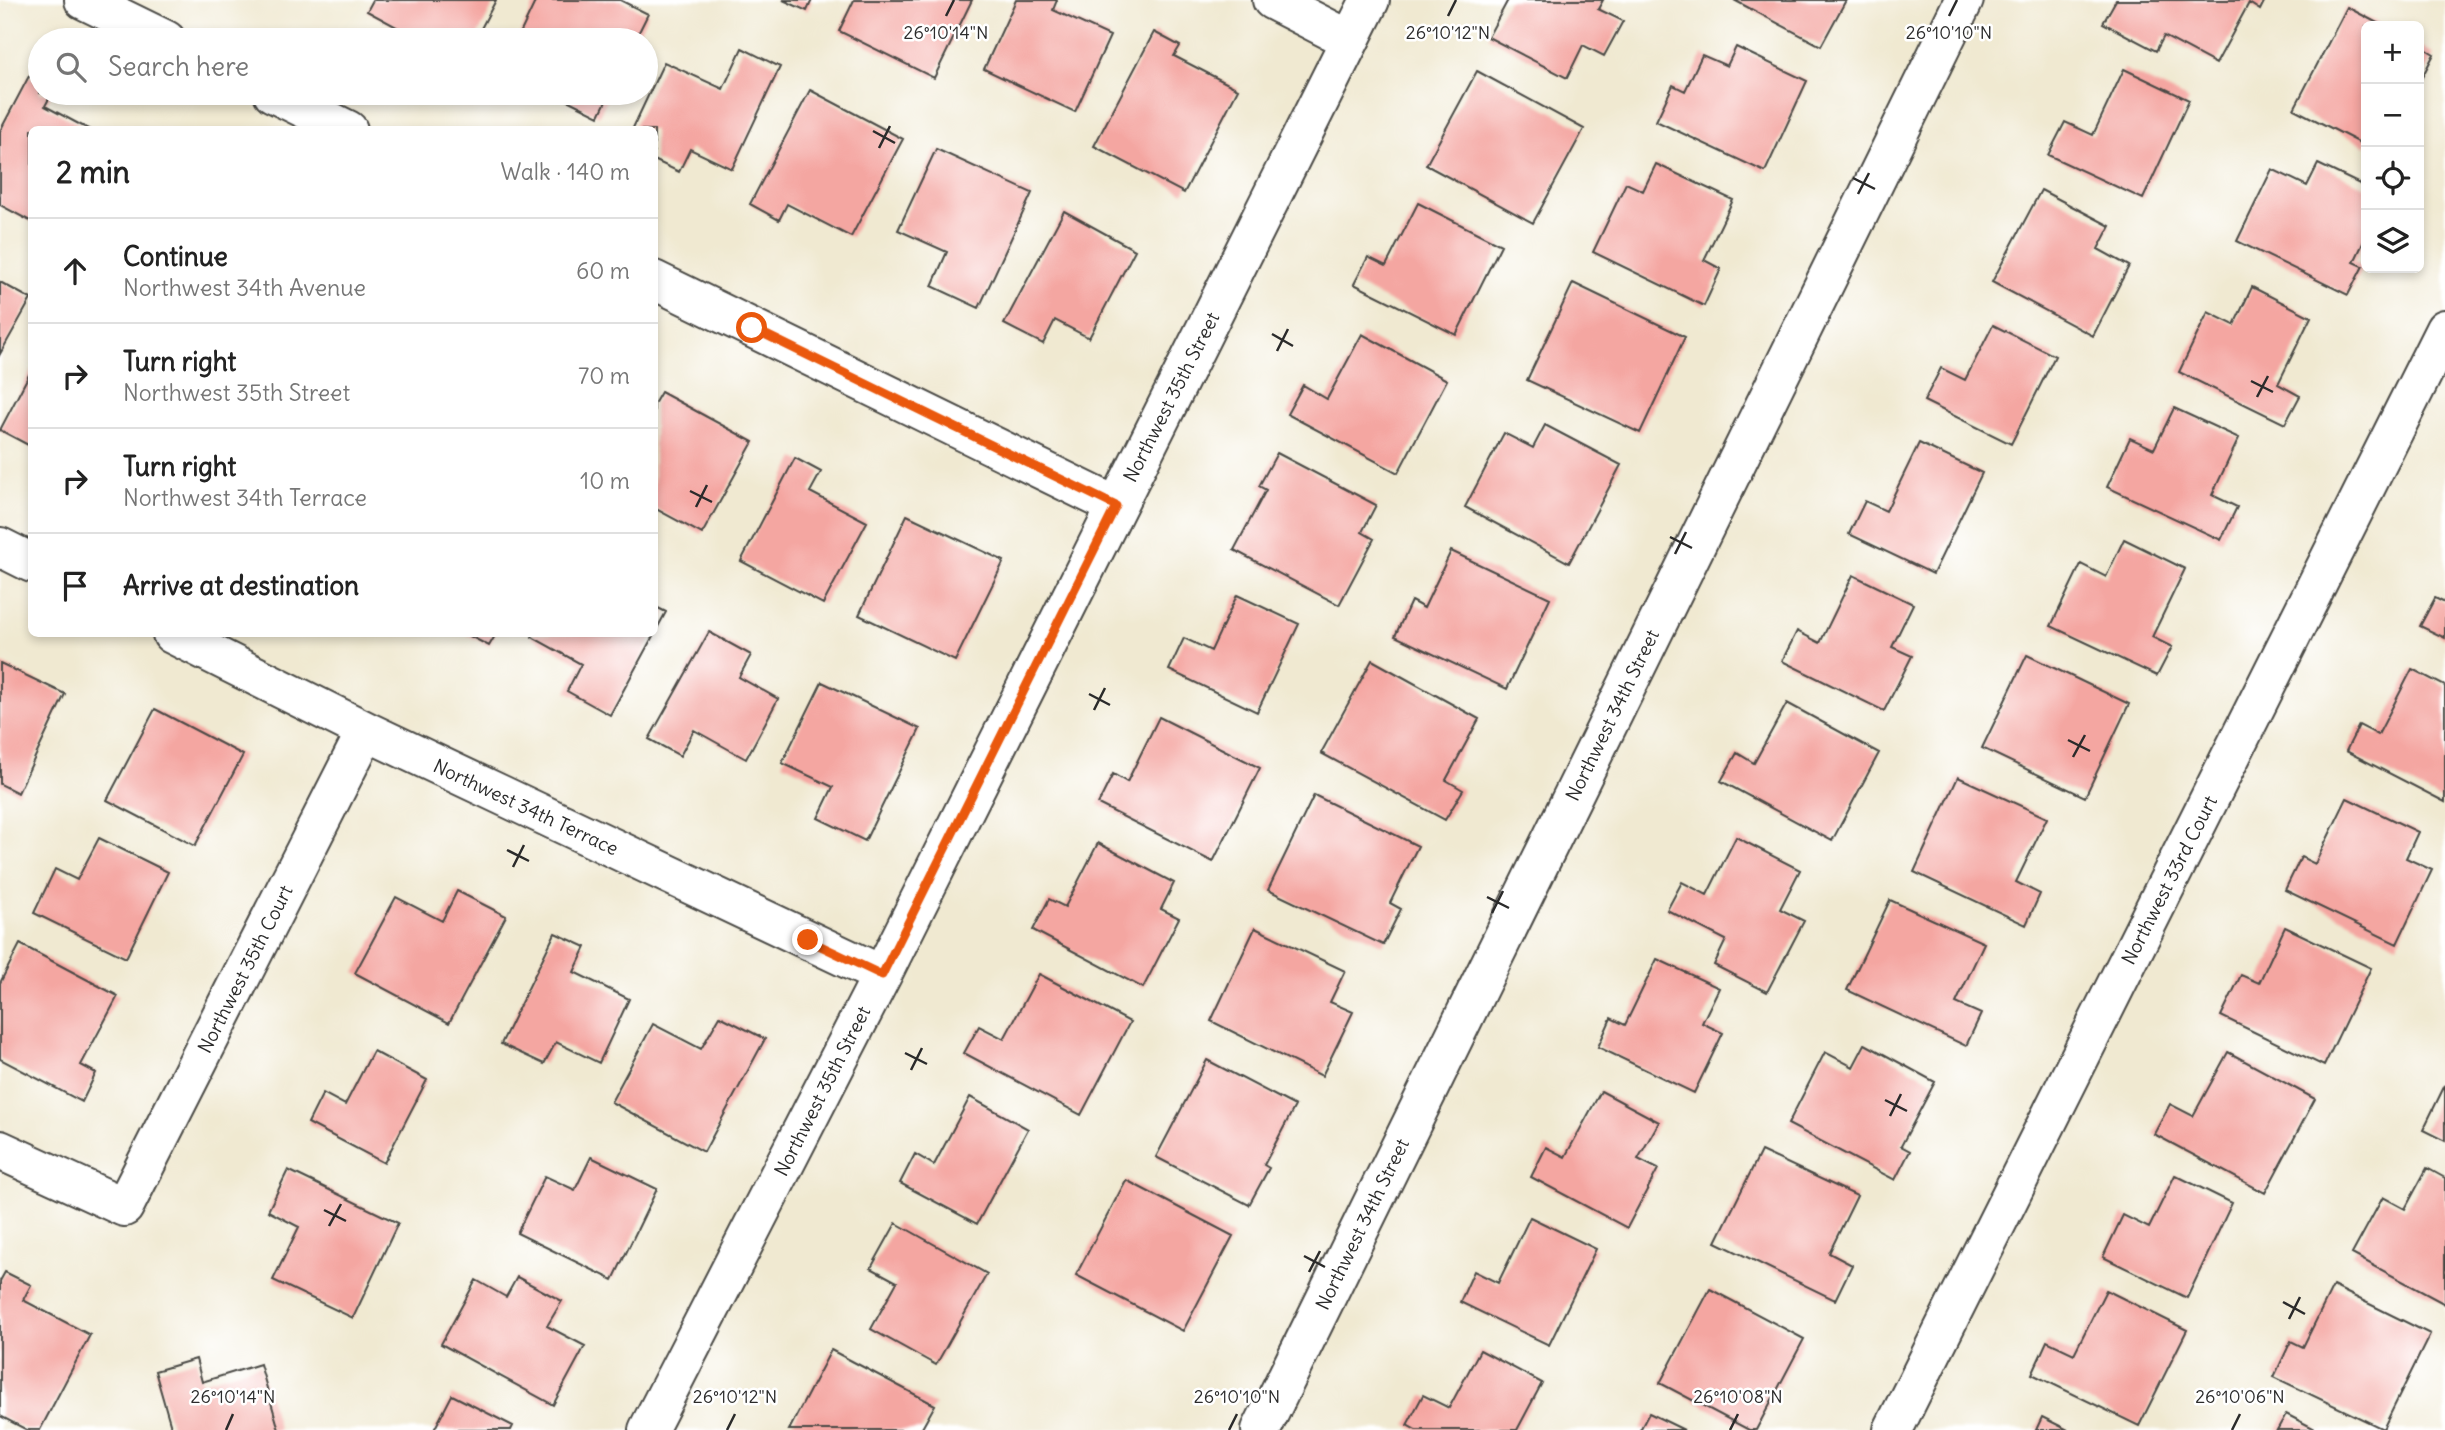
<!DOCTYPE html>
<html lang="en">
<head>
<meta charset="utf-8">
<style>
  body { margin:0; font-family:Delius,sans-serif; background:#f6f6f6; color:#222 }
  .controls { position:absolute; right:21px; top:21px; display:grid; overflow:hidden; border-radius:10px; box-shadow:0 4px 10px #0003 }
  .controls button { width:63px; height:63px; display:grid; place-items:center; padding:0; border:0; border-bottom:2px solid #e0e0e0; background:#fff; color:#222; font:35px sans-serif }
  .stop { position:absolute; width:21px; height:21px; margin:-16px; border:5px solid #ea580c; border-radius:50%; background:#fff }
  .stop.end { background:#ea580c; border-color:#fff; box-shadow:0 2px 7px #0008 }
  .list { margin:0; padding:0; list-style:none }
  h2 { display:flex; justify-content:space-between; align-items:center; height:91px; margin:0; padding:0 28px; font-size:30px }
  h2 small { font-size:23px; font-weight:400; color:#767676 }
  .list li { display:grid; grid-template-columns:46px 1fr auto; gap:21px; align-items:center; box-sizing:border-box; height:105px; padding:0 28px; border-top:2px solid #e0e0e0 }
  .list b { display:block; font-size:26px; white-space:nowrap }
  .list p { margin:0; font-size:23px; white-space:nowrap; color:#767676 }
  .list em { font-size:23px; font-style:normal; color:#767676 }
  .icon { flex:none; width:38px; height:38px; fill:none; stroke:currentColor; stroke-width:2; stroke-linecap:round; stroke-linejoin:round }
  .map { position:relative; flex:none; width:2445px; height:1430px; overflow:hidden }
  .search { position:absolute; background:#fff; box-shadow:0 4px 10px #0003; left:28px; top:28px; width:630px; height:77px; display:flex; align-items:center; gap:18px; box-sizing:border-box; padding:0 24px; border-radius:38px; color:#767676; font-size:26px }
  .panel { position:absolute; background:#fff; box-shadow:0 4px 10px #0003; left:28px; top:126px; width:630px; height:511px; border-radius:10px }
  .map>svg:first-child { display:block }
</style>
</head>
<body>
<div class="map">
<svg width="2445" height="1430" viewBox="0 0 2445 1430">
  <rect width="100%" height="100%" fill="#fff"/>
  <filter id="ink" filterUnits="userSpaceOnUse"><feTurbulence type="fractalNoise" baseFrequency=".0143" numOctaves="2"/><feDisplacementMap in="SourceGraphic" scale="14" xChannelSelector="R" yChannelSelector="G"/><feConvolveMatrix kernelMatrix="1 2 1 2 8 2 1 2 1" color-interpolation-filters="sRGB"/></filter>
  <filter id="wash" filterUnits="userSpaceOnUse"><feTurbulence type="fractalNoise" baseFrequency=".00686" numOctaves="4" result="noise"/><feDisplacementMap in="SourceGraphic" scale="28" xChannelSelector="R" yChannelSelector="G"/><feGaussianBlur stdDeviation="1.57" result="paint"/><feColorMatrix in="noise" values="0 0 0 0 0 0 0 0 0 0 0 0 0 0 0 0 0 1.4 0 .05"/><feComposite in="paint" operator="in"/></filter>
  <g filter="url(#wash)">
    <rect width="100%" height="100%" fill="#f0e9d1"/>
    <g id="blocks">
      <path fill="#f4a6a1" d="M373 0H496L475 40H425L414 34 413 36 367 11Z
        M536 0H620L648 14 635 40H517Z
        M783 0H812L807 11Z
        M854 0H972L934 78 839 31Z
        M1016 0H1057L1053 10 1110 36 1075 112 984 69Z
        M1508 0H1603L1598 9 1623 21 1604 56 1583 45 1567 78 1488 37Z
        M1734 0H1846L1821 46Z
        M2116 0H2265L2260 10 2249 3 2216 64 2164 36 2156 51 2103 23Z
        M2347 7 2383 26H2366V146L2294 109Z
        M1154 32 1180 46 1174 56 1238 89 1184 193 1094 146Z
        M2419 45 2434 54 2419 83Z
        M1736 47 1807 81 1765 172 1656 121 1673 85 1685 91 1702 55 1727 66Z
        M742 48 780 67 732 169 690 149 679 172 654 160V130H632L664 62 723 89Z
        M2124 69 2189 100 2143 199 2048 155 2065 122 2093 135Z
        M1477 71 1584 129 1533 223 1426 165Z
        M29 76 40 82V93H52L45 106 90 130H32V222L0 205V131Z
        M810 90 903 139 851 237 787 204 779 220 750 204Z
        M553 93H610L599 116Z
        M936 149 1032 193 979 308 932 286 947 252 898 230Z
        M1656 164 1733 200 1704 260 1721 269 1704 306 1593 252 1626 183 1643 191Z
        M2318 164 2366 187V237L2354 262 2363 266 2348 295 2237 241 2272 169 2307 186Z
        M2041 190 2110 226 2098 249 2129 266 2093 336 1992 282Z
        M1418 203 1501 245 1456 335 1354 284 1368 257 1386 266Z
        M1064 211 1135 250 1089 338 1055 320 1043 344 1004 324Z
        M0 282 31 299 0 354Z
        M1573 283 1685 337 1640 433 1527 380Z
        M2252 287 2311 317 2278 384 2300 396 2285 424 2179 372 2208 312 2234 325Z
        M1993 325 2055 356 2011 444 1924 401 1941 368 1965 380Z
        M1362 334 1447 380 1398 473 1287 414 1303 385 1327 399Z
        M32 369V447L0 430Z
        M661 392 753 442 702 534 654 508V404Z
        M2174 408 2239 438 2212 495 2237 507 2221 540 2107 487 2130 438 2154 449Z
        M1545 425 1621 465 1569 563 1465 507 1504 433 1533 448Z
        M1919 443 1982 473 1933 574 1849 534 1865 501 1886 511Z
        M1277 453 1376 505 1362 532 1374 539 1339 605 1234 550 1266 490 1259 486Z
        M795 458 821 472 810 492 867 522 823 604 741 561Z
        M907 515 1004 561 955 661 859 615Z
        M2124 539 2185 569 2152 637 2172 647 2157 676 2051 626 2081 564 2106 577Z
        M1451 551 1550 598 1507 689 1395 636 1411 601 1424 608Z
        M1853 575 1913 604 1892 647 1912 656 1884 711 1782 661 1797 631 1820 643Z
        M1237 595 1299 624 1257 712 1169 670 1184 638 1211 651Z
        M2435 598 2445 603V638L2420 626Z
        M654 606 666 612 610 715 567 691 581 664 532 637 534 634H654Z
        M709 632 751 655 739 677 778 699 746 759 694 730 680 756 649 739Z
        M466 634H496L489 646Z
        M2027 655 2129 704 2085 797 1982 748Z
        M1372 660 1479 719 1446 780 1463 790 1445 820 1321 753Z
        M0 663 65 694 18 793 0 784Z
        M2412 669 2445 686V802L2346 751 2359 725 2378 735Z
        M822 682 920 729 865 841 818 818 833 787 782 763Z
        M1787 703 1879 753 1832 841 1721 781 1737 753 1754 763Z
        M155 709 243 755 195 846 107 800Z
        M1159 717 1260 768 1213 862 1098 804 1113 774 1127 782Z
        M1958 777 2047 818 2016 882 2040 894 2026 925 1914 872Z
        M1314 795 1418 846 1390 903 1401 909 1383 945 1268 890Z
        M2347 798 2418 832 2406 858 2432 870 2397 944 2285 890 2301 857 2315 864Z
        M1736 837 1800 870 1780 909 1804 921 1767 992 1714 965 1726 940 1667 910 1682 882 1707 895Z
        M99 838 168 872 126 958 34 913 55 869 77 880Z
        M1098 843 1174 883 1161 909 1179 918 1143 988 1033 930 1049 899 1065 907Z
        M457 891 506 916 449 1023 355 973 396 897 442 921Z
        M1890 900 1984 943 1956 1003 1981 1014 1966 1046 1847 990Z
        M2285 927 2371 968 2324 1066 2221 1016 2241 975 2259 983Z
        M1255 928 1345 971 1330 1002 1353 1012 1322 1076 1211 1021Z
        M555 933 586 947 574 972 629 999 599 1063 556 1042 544 1064 501 1044Z
        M20 944 118 996 81 1065 96 1073 82 1102 0 1059V983Z
        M1657 959 1719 988 1702 1023 1723 1033 1694 1093 1598 1047 1611 1018 1625 1025Z
        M1039 974 1130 1022 1081 1115 964 1053 979 1026 1004 1039Z
        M720 1016 765 1039 704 1152 611 1102 653 1024 701 1049Z
        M1865 1044 1935 1082 1901 1146 1910 1151 1895 1180 1788 1124 1825 1052 1853 1067Z
        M373 1051 427 1080 384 1163 308 1123 323 1093 345 1105Z
        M2228 1052 2315 1099 2265 1193 2154 1134 2170 1104 2193 1116Z
        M1207 1060 1295 1106 1264 1165 1269 1168 1249 1205 1156 1157Z
        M2445 1085V1141L2423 1130Z
        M1601 1091 1659 1122 1638 1159 1658 1169 1627 1228 1531 1177 1546 1147 1565 1157Z
        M970 1097 1028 1129 977 1224 900 1183 915 1154 934 1165Z
        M1761 1151 1857 1196 1829 1253 1852 1265 1835 1300 1716 1242Z
        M591 1157 657 1189 613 1280 517 1233 545 1176 575 1190Z
        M2427 1168 2445 1178V1304L2352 1254 2383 1197 2405 1209Z
        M288 1170 398 1223 353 1318 273 1280 299 1227 268 1211Z
        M2175 1175 2232 1203 2187 1298 2103 1257 2123 1215 2149 1228Z
        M1126 1180 1233 1236 1183 1331 1076 1275Z
        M1530 1217 1596 1249 1549 1345 1460 1302 1474 1271 1498 1283Z
        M896 1223 987 1274 936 1365 871 1329 897 1282 871 1268Z
        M5 1272 31 1285 23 1300 90 1335 40 1430H27L0 1416V1281Z
        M517 1277 562 1301 547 1326 585 1346 553 1405 441 1344 476 1280 506 1297Z
        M2333 1286 2430 1334 2383 1429 2274 1377 2291 1341 2303 1347Z
        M1710 1289 1804 1339 1756 1430H1749L1660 1383Z
        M2106 1290 2187 1330 2139 1426 2032 1374 2047 1341 2074 1354Z
        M831 1350 935 1405 921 1430H789Z
        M1480 1350 1542 1383 1517 1430H1416L1407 1425 1423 1395 1449 1408Z
        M196 1359 202 1382 260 1364 279 1430H172L155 1371Z
        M452 1395 513 1426 511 1430H434Z
        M1649 1413 1684 1430H1640Z
        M2286 1414 2317 1430H2277Z
        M2042 1417 2068 1430H2036Z"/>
    </g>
  </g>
  <g filter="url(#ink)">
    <use href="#blocks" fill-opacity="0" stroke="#494844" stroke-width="2"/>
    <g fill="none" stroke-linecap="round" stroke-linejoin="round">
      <g stroke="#494844" stroke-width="42">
        <path id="minor" d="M84 0 166 40
          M1272 0 1350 40
          M273 93 348 130
          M654 280 1116 506
          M0 547 32 563
          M172 634 366 731 882 975
          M0 1150 124 1207 366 731
          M648 1430 882 975 1370 0
          M1261 1430 1964 0
          M1893 1430 2445 329"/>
      </g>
      <use href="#minor" stroke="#fff" stroke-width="38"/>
    </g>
  </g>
  <g fill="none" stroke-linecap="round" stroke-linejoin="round" filter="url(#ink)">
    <path stroke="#ea580c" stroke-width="9" d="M752 328 1116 506 882 975 808 940"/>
  </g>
  <path fill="none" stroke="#2b2b2b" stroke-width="2.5" d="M946 16 954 0M1448 16 1456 0M1949 16 1957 0M873 131 895 143M879 148 890 126M1853 178 1875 189M1858 194 1869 173M1272 334 1293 346M1277 351 1288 329M2251 381 2273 392M2257 397 2268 376M690 491 712 502M696 507 707 485M1670 537 1692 548M1675 554 1686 532M1089 694 1110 705M1094 710 1105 688M2068 740 2090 751M2073 757 2085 735M507 850 529 861M513 867 524 845M1487 897 1509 908M1492 913 1503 891M905 1053 927 1064M911 1070 922 1048M1885 1100 1907 1111M1890 1116 1901 1094M324 1210 346 1221M329 1226 341 1204M1304 1256 1325 1267M1309 1272 1320 1251M2283 1302 2305 1314M2289 1319 2300 1297M226 1430 233 1414M727 1430 735 1414M1229 1430 1237 1414M1730 1430 1738 1414M2232 1430 2240 1414"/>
  <g text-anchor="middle" stroke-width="5" stroke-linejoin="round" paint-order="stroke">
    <g font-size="19" fill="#2b2b2b" stroke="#fff">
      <text transform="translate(1171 397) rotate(-63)" y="7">Northwest 35th Street</text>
      <text transform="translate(1612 715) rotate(-64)" y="7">Northwest 34th Street</text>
      <text transform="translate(526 807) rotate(25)" y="7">Northwest 34th Terrace</text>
      <text transform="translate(2169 880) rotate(-63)" y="7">Northwest 33rd Court</text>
      <text transform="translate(245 969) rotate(-63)" y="7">Northwest 35th Court</text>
      <text transform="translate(822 1091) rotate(-63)" y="7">Northwest 35th Street</text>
      <text transform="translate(1362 1224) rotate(-64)" y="7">Northwest 34th Street</text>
    </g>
  </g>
  <g font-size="18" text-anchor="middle" fill="#2b2b2b" stroke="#fff" stroke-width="5" stroke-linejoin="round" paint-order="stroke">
    <text x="946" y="39">26°10'14"N</text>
    <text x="1448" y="39">26°10'12"N</text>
    <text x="1949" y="39">26°10'10"N</text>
    <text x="233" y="1403">26°10'14"N</text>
    <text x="735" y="1403">26°10'12"N</text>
    <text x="1237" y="1403">26°10'10"N</text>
    <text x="1738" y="1403">26°10'08"N</text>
    <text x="2240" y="1403">26°10'06"N</text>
  </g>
</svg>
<div class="controls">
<button>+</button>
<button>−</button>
<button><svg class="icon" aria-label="locate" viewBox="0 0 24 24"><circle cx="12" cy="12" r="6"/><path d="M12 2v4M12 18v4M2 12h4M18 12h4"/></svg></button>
<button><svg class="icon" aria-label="layers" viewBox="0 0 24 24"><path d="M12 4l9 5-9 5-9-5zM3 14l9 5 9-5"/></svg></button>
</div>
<div class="stop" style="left:752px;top:328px"></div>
<div class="stop end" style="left:808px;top:940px"></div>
<div class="search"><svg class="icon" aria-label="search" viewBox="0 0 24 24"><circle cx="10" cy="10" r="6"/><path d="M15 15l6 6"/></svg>Search here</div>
<section class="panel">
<h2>2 min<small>Walk · 140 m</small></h2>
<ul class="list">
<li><svg class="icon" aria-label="ahead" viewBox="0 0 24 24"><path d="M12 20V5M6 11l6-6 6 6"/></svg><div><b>Continue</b><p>Northwest 34th Avenue</p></div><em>60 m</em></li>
<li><svg class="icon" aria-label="right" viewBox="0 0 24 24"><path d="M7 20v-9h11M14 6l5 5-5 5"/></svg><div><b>Turn right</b><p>Northwest 35th Street</p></div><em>70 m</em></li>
<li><svg class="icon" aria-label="right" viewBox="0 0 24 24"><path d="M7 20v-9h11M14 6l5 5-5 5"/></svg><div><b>Turn right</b><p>Northwest 34th Terrace</p></div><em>10 m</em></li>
<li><svg class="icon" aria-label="arrive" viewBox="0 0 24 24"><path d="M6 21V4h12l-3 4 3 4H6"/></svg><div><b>Arrive at destination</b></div></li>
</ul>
</section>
</div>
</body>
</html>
